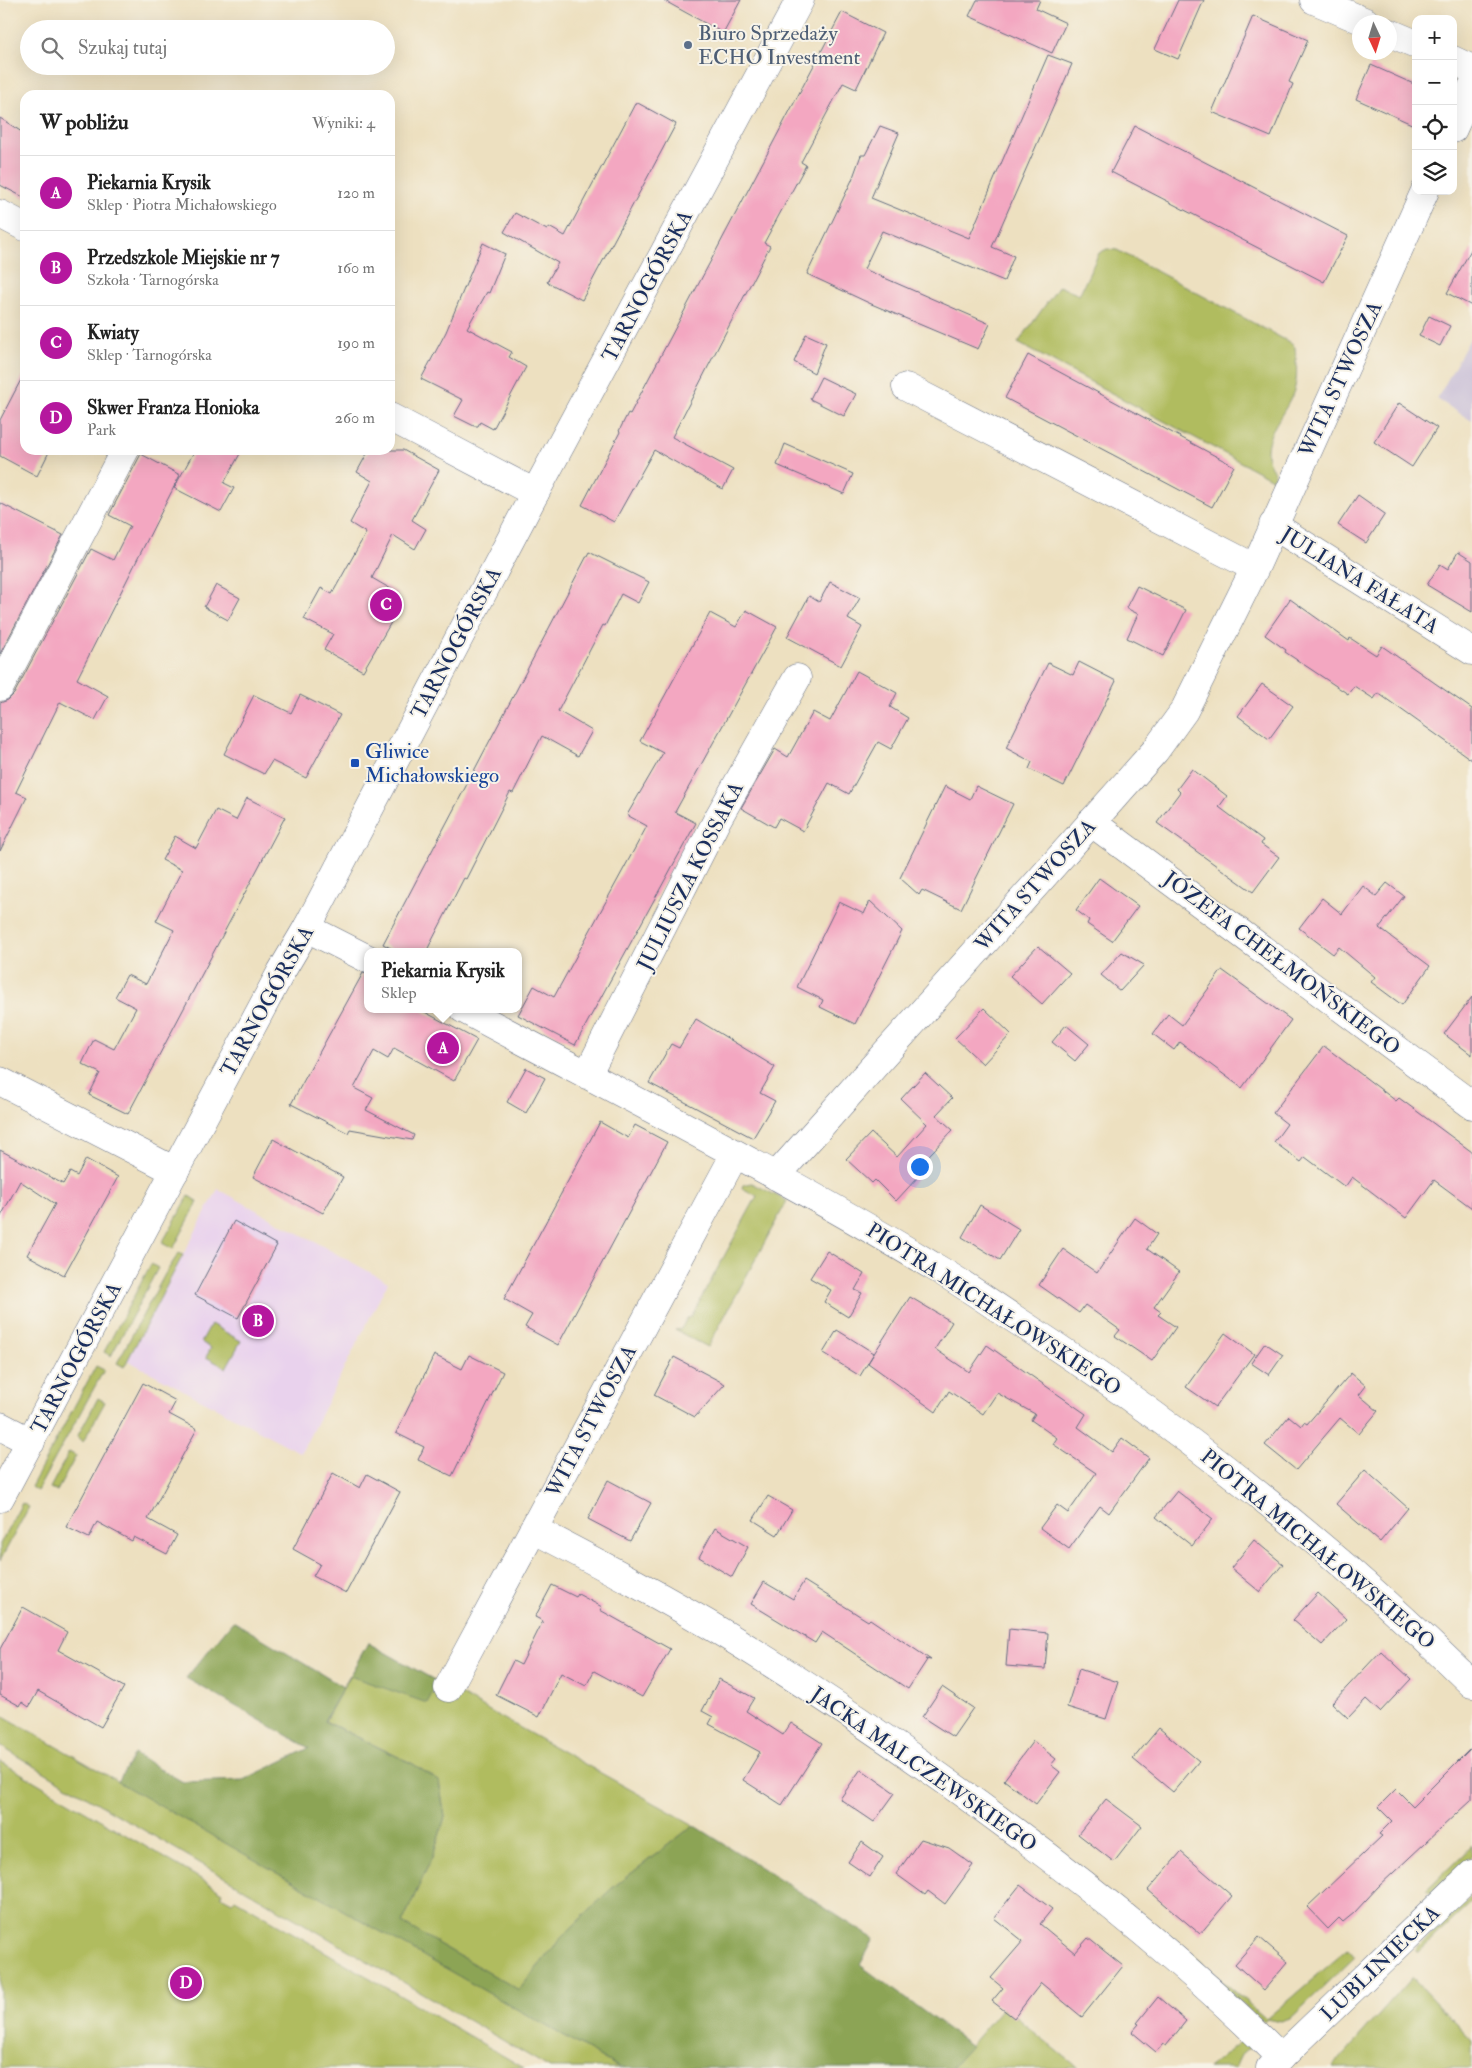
<!DOCTYPE html>
<html lang="pl">
<head>
<meta charset="utf-8">
<style>
  body { margin:0; font-family:"IM FELL Double Pica",serif; background:#f2f2f2; color:#222 }
  .controls { position:absolute; right:15px; top:15px; display:grid; overflow:hidden; border-radius:10px; box-shadow:0 5px 20px #0002 }
  .controls button { width:45px; height:45px; display:grid; place-items:center; padding:0; border:0; border-bottom:1px solid #e0e0e0; background:#fff; color:#222; font:25px sans-serif }
  .compass { position:absolute; left:1352px; top:15px; width:45px; height:45px; border-radius:50%; background:#fff; box-shadow:0 5px 20px #0002; rotate:176deg }
  .you { position:absolute; left:919px; top:1166px; width:18px; height:18px; margin:-12px; border:4px solid #fff; border-radius:50%; background:#1a73e8; box-shadow:0 0 0 8px #1a73e833 }
  .badge { display:grid; place-items:center; width:32px; height:32px; border-radius:50%; background:#b5179e; color:#fff; font-size:16px; font-weight:700 }
  .pin { position:absolute; translate:-50% -50%; border:2px solid #fff; box-shadow:0 1px 5px #0006 }
  .popup { position:absolute; left:364px; top:948px; width:158px; height:65px; box-sizing:border-box; display:grid; place-content:center; border-radius:10px; background:#fff; filter:drop-shadow(0 1px 4px #0005); font-size:16px; white-space:nowrap; color:#767676 }
  .popup b { font-size:19px; color:#222 }
  .popup::after { content:''; position:absolute; left:50%; top:100%; margin-left:-10px; border:10px solid transparent; border-top-color:#fff }
  .list { margin:0; padding:0; list-style:none }
  h2 { display:flex; justify-content:space-between; align-items:center; height:65px; margin:0; padding:0 20px; font-size:21px }
  h2 small { font-size:16px; font-weight:400; color:#767676 }
  .list li { display:grid; grid-template-columns:32px 1fr auto; gap:15px; align-items:center; box-sizing:border-box; height:75px; padding:0 20px; border-top:1px solid #e0e0e0 }
  .list b { display:block; font-size:19px; white-space:nowrap }
  .list p { margin:0; font-size:16px; white-space:nowrap; color:#767676 }
  .list em { font-size:16px; font-style:normal; color:#767676 }
  .icon { flex:none; width:28px; height:28px; fill:none; stroke:currentColor; stroke-width:2; stroke-linecap:round; stroke-linejoin:round }
  .map { position:relative; flex:none; width:1472px; height:2068px; overflow:hidden }
  .search { position:absolute; background:#fff; box-shadow:0 5px 20px #0002; left:20px; top:20px; width:375px; height:55px; display:flex; align-items:center; gap:12px; box-sizing:border-box; padding:0 18px; border-radius:28px; color:#767676; font-size:19px }
  .panel { position:absolute; background:#fff; box-shadow:0 5px 20px #0002; left:20px; top:90px; width:375px; height:365px; border-radius:15px }
  .map>svg:first-child { display:block }
</style>
</head>
<body>
<div class="map">
<svg width="1472" height="2068" viewBox="0 0 1472 2068">
  <rect width="100%" height="100%" fill="#f7f3e8"/>
  <filter id="ink" filterUnits="userSpaceOnUse"><feTurbulence type="fractalNoise" baseFrequency=".02" numOctaves="2"/><feDisplacementMap in="SourceGraphic" scale="10" xChannelSelector="R" yChannelSelector="G"/><feConvolveMatrix kernelMatrix="1 2 1 2 8 2 1 2 1" color-interpolation-filters="sRGB"/></filter>
  <filter id="wash" filterUnits="userSpaceOnUse"><feTurbulence type="fractalNoise" baseFrequency=".0096" numOctaves="4" result="noise"/><feDisplacementMap in="SourceGraphic" scale="20" xChannelSelector="R" yChannelSelector="G"/><feGaussianBlur stdDeviation="1.12" result="paint"/><feColorMatrix in="noise" values="0 0 0 0 0 0 0 0 0 0 0 0 0 0 0 0 0 1.4 0 .05"/><feComposite in="paint" operator="in"/></filter>
  <g filter="url(#wash)">
    <rect width="100%" height="100%" fill="#ede0c0"/>
    <path fill="#e9d2ed" d="M218 1189 388 1282 301 1453 127 1360Z"/>
    <path fill="#c9bfd7" d="M1472 335V421L1437 399Z"/>
    <path fill="#b0bc5e" stroke="#66765e" d="M1107 249 1117 250 1289 342 1295 347C1296 359 1298 375 1295 387 1288 416 1251 441 1275 473L1272 479 1018 343 1059 286 1079 295 1099 253Z
      M752 1183 787 1201 708 1347 675 1330 681 1329 687 1318 691 1317 757 1196 742 1188 743 1185Z
      M189 1196 198 1202 173 1249 162 1243Z
      M179 1253 183 1255 124 1367 117 1363 165 1274Z
      M151 1264 158 1268 111 1356 104 1352Z
      M211 1324 241 1341 226 1368 206 1357 211 1348 201 1342Z
      M96 1366 104 1370 37 1491 31 1487Z
      M98 1398 105 1402 83 1442 77 1437Z
      M69 1452 76 1456 57 1491 50 1488Z
      M22 1503 29 1507 0 1561V1544Z
      M368 1643 694 1825 611 1889 561 1938 519 1990 402 1923 433 1855 445 1817 439 1781 413 1764 325 1721Z
      M0 1714 620 2068H550L0 1746Z
      M0 1761 223 1892 221 1896 232 1902 235 1899 524 2068H0Z
      M1472 1846V1855L1432 1893 1427 1889Z
      M1472 1896V1902L1419 1952 1416 1949Z
      M1348 1949 1355 1957 1290 2019 1281 2022 1266 2019 1263 2022 1187 1956 1190 1952 1266 2019Z
      M1412 1978 1472 2041V2068H1332Z
      M1003 2007 1075 2065 1078 2068H951Z
      M1245 2038 1251 2047 1240 2057 1235 2068H1208Z"/>
    <path fill="#8ca455" stroke="#546a5a" d="M233 1621 343 1687 368 1643 438 1682 427 1703 350 1676 324 1721 413 1764 439 1781 445 1817 433 1855 402 1923 519 1990 561 1938 611 1889 694 1825 874 1939 860 1965 971 2046 951 2068H620L118 1782 134 1754 183 1782 243 1780 309 1748 186 1678Z"/>
    <g id="blocks">
      <path fill="#f3a7c1" d="M663 0H741L723 33Z
        M977 0H1040L1036 9 1066 23 1052 53 969 16Z
        M1178 0H1204L1178 59 1155 49Z
        M842 12 883 33 856 89 843 83 801 162 806 165 764 243 770 246 672 437 733 470 723 489 654 450 614 522 582 505 620 432 619 431 628 413 630 414Z
        M1253 16 1308 40 1289 82 1293 84 1271 137 1212 112Z
        M1048 55 1072 64 992 247 1014 256 1004 281 882 231 864 269 990 324 978 349 869 303 807 274 852 180 861 155H865L880 126 899 133 871 198 969 238Z
        M1371 65 1416 85V126L1356 99Z
        M636 102 676 124 582 300 547 282 558 263 504 232 515 213 547 230 549 227 565 236Z
        M0 118 25 134V198L0 185Z
        M1135 126 1348 236 1324 282 1111 172Z
        M483 243 505 254 489 293 487 292 467 328 512 352 509 357 526 367 493 429 480 422 478 426H474L454 416 463 400 421 379 446 332Z
        M1472 248V306L1447 293Z
        M1429 316 1450 326 1440 346 1419 336Z
        M806 334 826 343 814 373 794 362Z
        M1028 355 1234 466 1212 507 1005 398Z
        M25 372V450H50L37 476 0 456V420Z
        M821 377 856 394 844 416 810 399Z
        M1399 403 1437 428 1412 467 1374 442Z
        M785 444 853 474 844 494 777 465Z
        M195 450H242L224 483 234 488 221 512 174 488Z
        M369 450H403L439 470 412 520 426 529 415 549 393 535 372 578 398 593 395 600 401 605 363 671 324 650 333 634 304 619 321 588 332 594 366 533 350 523 372 481 357 472Z
        M141 454 180 475 77 679 108 696 95 720 60 702 16 792 27 797 0 851V703L8 700 14 694 91 549 113 560 130 526 109 515Z
        M1358 495 1385 514 1366 543 1338 525Z
        M0 503 63 535 0 654Z
        M589 552 649 582 638 603 621 594 605 626 603 625 558 711 592 731 578 756 542 736 513 793 510 792 466 879 464 878 426 952H398L383 944Z
        M1458 552 1472 561V612L1427 585 1440 564 1448 569Z
        M830 582 860 598 848 619 862 627 841 666 787 637 809 596 819 602Z
        M216 585 240 598 228 620 204 607Z
        M1137 586 1186 610 1163 656 1127 638 1138 614 1126 608Z
        M1290 599 1349 641 1350 638 1376 655 1382 646 1472 709V760L1378 693 1374 699 1354 686 1348 694 1285 652 1286 650 1265 635Z
        M746 610 777 627 675 812 696 823 575 1045 518 1015 534 986 554 997 647 826 627 815 663 753 640 741 710 613 736 627Z
        M1079 662 1116 681 1064 786 1029 769 1032 762 1006 748 1048 663 1073 675Z
        M857 671 897 693 890 707 908 718 891 749 878 742 849 794 829 783 803 831 779 818 774 827 741 808 775 749 788 757 813 712 830 721Z
        M1262 684 1293 706 1269 739 1238 716Z
        M254 695 291 713 300 695 340 715 306 778 272 761 264 774 224 754Z
        M1192 769 1227 796 1219 807 1263 840 1261 844 1279 857 1253 892 1157 823 1180 792 1177 789Z
        M945 786 970 799 976 786 1013 804 961 909 922 890 919 895 900 878Z
        M247 798 285 817 128 1114 89 1095 100 1073 82 1064 94 1039 114 1049 136 1008 115 997 127 975 146 984 174 930 156 921 182 870 162 860 175 836 196 848 216 810 236 820Z
        M1099 878 1138 906 1112 941 1087 924 1089 920 1076 910Z
        M1387 883 1404 896 1379 928 1430 966 1402 1005 1371 982 1375 977 1339 947 1333 954 1299 928 1322 898 1342 914 1363 886 1376 896Z
        M870 901 902 931 855 1024 820 1007 823 1000 797 987 839 902 864 914Z
        M1038 946 1070 973 1042 1004 1010 976Z
        M1122 952 1144 965 1120 991 1101 975Z
        M1222 970 1291 1020 1242 1088 1180 1042 1174 1050 1153 1034 1168 1014 1182 1025Z
        M363 973 368 974V1009H419L477 1040 454 1081 394 1048 388 1059 374 1051 354 1088 373 1098 366 1110 414 1135 412 1140 350 1129 348 1133 291 1104Z
        M1472 997V1055L1444 1034Z
        M984 1008 1011 1034 983 1064 955 1038Z
        M696 1019 775 1067 760 1093 775 1101 753 1138 649 1083 671 1044 679 1048Z
        M1066 1025 1089 1044 1075 1061 1052 1042Z
        M1324 1046 1396 1101 1399 1098 1472 1152V1208L1434 1180 1406 1218 1352 1177 1345 1187 1305 1157 1301 1162 1274 1142 1287 1124 1273 1113Z
        M526 1068 545 1078 526 1113 507 1102Z
        M925 1073 952 1098 936 1115 953 1130 913 1172 918 1177 896 1201 875 1180 872 1183 846 1159 871 1133 897 1157 927 1124 901 1099Z
        M600 1122 628 1138 635 1125 667 1142 558 1345 525 1327 532 1315 504 1299Z
        M273 1139 343 1177 323 1213 253 1177Z
        M0 1150 63 1184 70 1172 77 1176 86 1159 118 1177 64 1275 27 1255 55 1204 20 1181 0 1218Z
        M980 1205 1019 1229 1000 1260 962 1237Z
        M1135 1218 1157 1234 1147 1249 1179 1272 1154 1307 1161 1312 1158 1315 1176 1327 1152 1361 1115 1336 1120 1330 1085 1305 1079 1313 1039 1285 1063 1249 1097 1273Z
        M234 1221 277 1245 238 1318 195 1295Z
        M827 1251 864 1274 855 1290 862 1293 848 1317 824 1302 831 1290 810 1278Z
        M910 1297 952 1322 935 1349 969 1372 987 1345 1086 1414 1078 1427 1112 1452 1122 1438 1149 1458 1109 1513 1100 1506 1069 1549 1040 1528 1057 1505 1068 1513 1096 1473 1053 1444 1057 1438 1031 1420 1035 1414 997 1393 983 1414 949 1391 936 1412 868 1363Z
        M837 1330 874 1353 860 1376 823 1353Z
        M1225 1333 1254 1354 1215 1407 1186 1387Z
        M1265 1343 1283 1355 1269 1375 1251 1363Z
        M434 1355 462 1369 469 1355 503 1372 452 1476 418 1460 424 1447 396 1433Z
        M674 1357 725 1384 695 1417 654 1395Z
        M1351 1373 1366 1386 1359 1395 1378 1411 1359 1434 1340 1418 1296 1470 1265 1445 1289 1416 1301 1426 1304 1422 1307 1424Z
        M143 1383 176 1401 169 1414 197 1429 148 1519 177 1535 167 1554 134 1537 132 1541 97 1522 89 1538 66 1527Z
        M1365 1470 1408 1508 1380 1542 1336 1504Z
        M333 1473 360 1488 367 1474 400 1492 346 1593 313 1576 320 1564 293 1549Z
        M608 1480 651 1503 630 1541 588 1519Z
        M1177 1491 1213 1519 1192 1546 1156 1517Z
        M768 1496 792 1510 777 1535 753 1520Z
        M715 1528 748 1547 732 1577 699 1557Z
        M1254 1540 1283 1564 1260 1592 1231 1568Z
        M804 1581 868 1621 870 1619 931 1660 925 1659 927 1660 908 1689 822 1632 815 1643 751 1604 764 1582 793 1599Z
        M552 1585 576 1597 578 1594 602 1607 600 1610 670 1649 642 1697 594 1671 586 1686 561 1673 539 1717 496 1695 513 1661 521 1665 543 1621 535 1617Z
        M1318 1593 1346 1619 1322 1645 1293 1620Z
        M23 1607 67 1632 58 1650 124 1687 101 1727 38 1691 29 1707 22 1702 20 1706 0 1695V1649Z
        M1009 1629 1048 1633 1045 1669 1006 1666Z
        M1381 1651 1411 1679 1380 1712 1366 1699 1348 1718 1332 1703Z
        M1079 1669 1118 1682 1106 1719 1067 1707Z
        M719 1679 754 1698 746 1711 783 1735 791 1723 822 1743 782 1805 743 1780 760 1752 709 1724 713 1717 702 1711Z
        M942 1687 973 1708 953 1737 922 1717Z
        M1159 1728 1199 1761 1173 1792 1133 1759Z
        M1033 1741 1056 1759 1051 1765 1060 1772 1036 1804 1004 1780Z
        M1472 1747V1799L1378 1887 1354 1913 1343 1922 1339 1918 1328 1929 1307 1907 1382 1836 1379 1834 1392 1821 1378 1807 1396 1789 1413 1806Z
        M861 1769 895 1793 874 1822 840 1799Z
        M1106 1799 1142 1826 1114 1862 1078 1834Z
        M921 1839 949 1848 973 1865 945 1904 928 1891 925 1895 896 1874Z
        M862 1842 883 1857 870 1877 848 1862Z
        M1181 1852 1232 1896 1200 1934 1148 1890Z
        M1020 1885 1052 1909 1040 1924 1075 1953 1088 1938 1123 1966 1082 2017 1041 1983 1014 2018 992 2001 1003 1988 991 1978 1023 1941 994 1918Z
        M1259 1937 1288 1962 1264 1990 1235 1964Z
        M1158 1997 1186 2021 1166 2046 1163 2044 1156 2052 1132 2032 1139 2024 1137 2023Z"/>
    </g>
  </g>
  <g filter="url(#ink)">
    <use href="#blocks" fill-opacity="0" stroke="#646d80" stroke-width="1"/>
    <g fill="none" stroke-linecap="round" stroke-linejoin="round">
      <g stroke="#646d80" stroke-width="29">
        <path id="minor" d="M1453 129 1472 87
          M0 214 25 227
          M906 387 1255 568
          M390 417 535 493
          M1273 525 1472 651
          M0 687 125 450
          M1091 822 1472 1105
          M307 928 368 959
          M463 1009C620 1093 779 1173 931 1265 959 1281 986 1300 1013 1318 1178 1425 1332 1546 1472 1684
          M587 1075 717 820 797 678
          M0 1081 175 1171
          M776 1176 1155 751 1184 711 1255 568 1425 191
          M0 1426 31 1442
          M533 1529C600 1564 667 1599 731 1638 827 1697 920 1761 1010 1828 1105 1898 1198 1974 1281 2058
          M448 1688 735 1154"/>
      </g>
      <g stroke="#646d80" stroke-width="29">
        <path id="tertiary" d="M1314 0 1366 22
          M1390 33 1416 44
          M1453 60 1472 69
          M1270 2068 1472 1874"/>
      </g>
      <g stroke="#646d80" stroke-width="29">
        <path id="secondary" d="M0 1498 281 972 307 928 535 493 800 0"/>
      </g>
      <use href="#minor" stroke="#fff" stroke-width="28"/>
      <use href="#tertiary" stroke="#fff" stroke-width="28"/>
      <use href="#secondary" stroke="#fff" stroke-width="28"/>
    </g>
  </g>
  <circle fill="#5c6f8a" stroke="#f7f3e8" stroke-width="2" cx="688" cy="45" r="5"/>
  <rect fill="#1a4fb4" stroke="#f7f3e8" stroke-width="2" x="350" y="758" width="10" height="10" rx="2.5"/>
  <g text-anchor="middle" stroke-width="4" stroke-linejoin="round" paint-order="stroke">
    <g font-size="21" fill="#4e5e75" stroke="#f7f3e8" text-anchor="start">
      <text x="698" y="40">Biuro Sprzedaży<tspan x="698" dy="24">ECHO Investment</tspan></text>
    </g>
    <g font-size="21" fill="#1b2f5e" stroke="#f7f3e8">
      <text transform="translate(647 286) rotate(-62)" y="7">TARNOGÓRSKA</text>
      <text transform="translate(1340 379) rotate(-65)" y="7">WITA STWOSZA</text>
      <text transform="translate(1360 580) rotate(32)" y="7">JULIANA FAŁATA</text>
      <text transform="translate(456 643) rotate(-62)" y="7">TARNOGÓRSKA</text>
      <text transform="translate(690 876) rotate(-63)" y="7">JULIUSZA KOSSAKA</text>
      <text transform="translate(1035 885) rotate(-48)" y="7">WITA STWOSZA</text>
      <text transform="translate(1282 963) rotate(37)" y="7">JÓZEFA CHEŁMOŃSKIEGO</text>
      <text transform="translate(267 1001) rotate(-61)" y="7">TARNOGÓRSKA</text>
      <text transform="translate(994 1309) rotate(33)" y="7">PIOTRA MICHAŁOWSKIEGO</text>
      <text transform="translate(76 1358) rotate(-62)" y="7">TARNOGÓRSKA</text>
      <text transform="translate(591 1421) rotate(-62)" y="7">WITA STWOSZA</text>
      <text transform="translate(1318 1549) rotate(40)" y="7">PIOTRA MICHAŁOWSKIEGO</text>
      <text transform="translate(924 1769) rotate(35)" y="7">JACKA MALCZEWSKIEGO</text>
      <text transform="translate(1380 1963) rotate(-44)" y="7">LUBLINIECKA</text>
    </g>
    <g font-size="21" fill="#164399" stroke="#f7f3e8" text-anchor="start">
      <text x="365" y="758">Gliwice<tspan x="365" dy="24">Michałowskiego</tspan></text>
    </g>
  </g>
</svg>
<div class="controls">
<button>+</button>
<button>−</button>
<button><svg class="icon" aria-label="locate" viewBox="0 0 24 24"><circle cx="12" cy="12" r="6"/><path d="M12 2v4M12 18v4M2 12h4M18 12h4"/></svg></button>
<button><svg class="icon" aria-label="layers" viewBox="0 0 24 24"><path d="M12 4l9 5-9 5-9-5zM3 14l9 5 9-5"/></svg></button>
</div>
<svg class="compass" viewBox="-18 -18 36 36"><path d="M0-13l5 13h-10z" fill="#e53935"/><path d="M0 13l5-13h-10z" fill="#767676"/></svg>
<div class="you"></div>
<div class="pin badge" style="left:443px;top:1048px">A</div>
<div class="popup"><b>Piekarnia Krysik</b>Sklep</div>
<div class="pin badge" style="left:258px;top:1321px">B</div>
<div class="pin badge" style="left:386px;top:605px">C</div>
<div class="pin badge" style="left:186px;top:1983px">D</div>
<div class="search"><svg class="icon" aria-label="search" viewBox="0 0 24 24"><circle cx="10" cy="10" r="6"/><path d="M15 15l6 6"/></svg>Szukaj tutaj</div>
<section class="panel">
<h2>W pobliżu<small>Wyniki: 4</small></h2>
<ul class="list">
<li><span class="badge">A</span><div><b>Piekarnia Krysik</b><p>Sklep · Piotra Michałowskiego</p></div><em>120 m</em></li>
<li><span class="badge">B</span><div><b>Przedszkole Miejskie nr 7</b><p>Szkoła · Tarnogórska</p></div><em>160 m</em></li>
<li><span class="badge">C</span><div><b>Kwiaty</b><p>Sklep · Tarnogórska</p></div><em>190 m</em></li>
<li><span class="badge">D</span><div><b>Skwer Franza Honioka</b><p>Park</p></div><em>260 m</em></li>
</ul>
</section>
</div>
</body>
</html>
